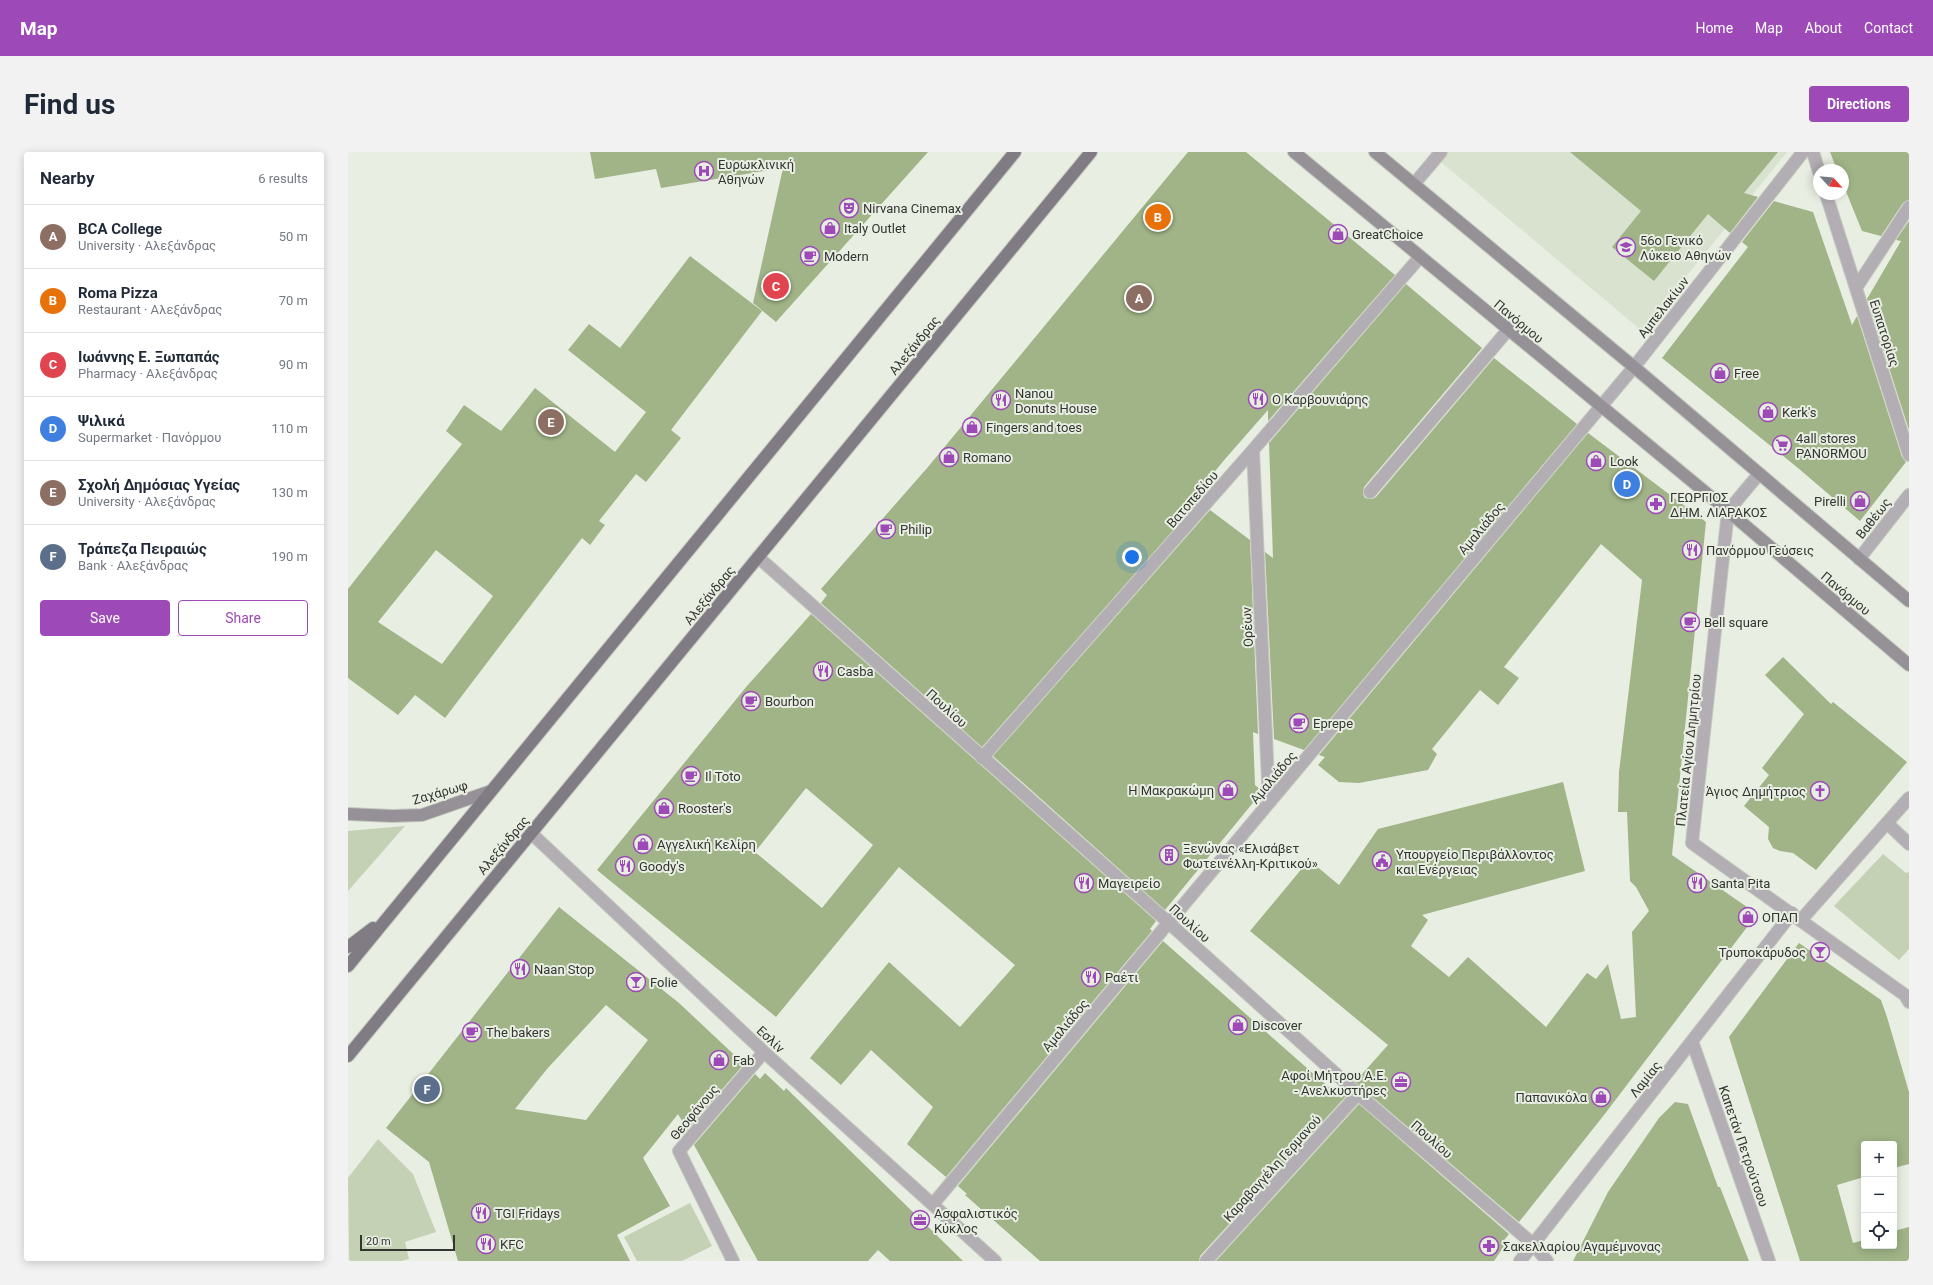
<!DOCTYPE html>
<html lang="en">
<head>
<meta charset="utf-8">
<style>
  body { margin:0; font-family:Roboto,sans-serif; background:#f2f2f3; color:#1f2937 }
  .controls { position:absolute; right:12px; bottom:12px; display:grid; overflow:hidden; border-radius:4px; box-shadow:0 2px 10px #0003 }
  .controls button { width:36px; height:36px; display:grid; place-items:center; padding:0; border:0; border-bottom:1px solid #e0e1e3; background:#fff; color:#1f2937; font:20px sans-serif }
  .compass { position:absolute; left:1465px; top:12px; width:36px; height:36px; border-radius:50%; background:#fff; box-shadow:0 2px 10px #0003; rotate:116deg }
  .scale { position:absolute; left:12px; bottom:10px; width:95px; box-sizing:border-box; padding-left:4px; border:2px solid #333531; border-top:0; font-size:11px; line-height:14px; white-space:nowrap; color:#333531; -webkit-text-stroke:3px #e8eee2; paint-order:stroke }
  .you { position:absolute; left:784px; top:405px; width:14px; height:14px; margin:-10px; border:3px solid #fff; border-radius:50%; background:#1a73e8; box-shadow:0 0 0 6px #1a73e833 }
  .badge { display:grid; place-items:center; width:26px; height:26px; border-radius:50%; background:#9d4ab8; color:#fff; font-size:13px; font-weight:700 }
  .pin { position:absolute; translate:-50% -50%; border:2px solid #fff; box-shadow:0 1px 4px #0006 }
  .list { margin:0; padding:0; list-style:none }
  h2 { display:flex; justify-content:space-between; align-items:center; height:52px; margin:0; padding:0 16px; font-size:17px }
  h2 small { font-size:13px; font-weight:400; color:#747a83 }
  .list li { display:grid; grid-template-columns:26px 1fr auto; gap:12px; align-items:center; box-sizing:border-box; height:64px; padding:0 16px; border-top:1px solid #e0e1e3 }
  .list b { display:block; font-size:15px; white-space:nowrap }
  .list p { margin:0; font-size:13px; white-space:nowrap; color:#747a83 }
  .list em { font-size:13px; font-style:normal; color:#747a83 }
  .actions { display:flex; gap:8px; padding:12px 16px }
  .actions a { flex:1; padding:9px 0; border:1px solid #9d4ab8; border-radius:4px; text-align:center; font-size:14px; color:#9d4ab8 }
  .actions .main { background:#9d4ab8; color:#fff }
  .icon { flex:none; width:22px; height:22px; fill:none; stroke:currentColor; stroke-width:2; stroke-linecap:round; stroke-linejoin:round }
  .map { position:relative; flex:none; width:1561px; height:1109px; overflow:hidden; border-radius:4px }
  header { display:flex; align-items:center; gap:24px; box-sizing:border-box; height:56px; padding:0 20px; background:#9d4ab8; color:#fff }
  header strong { font-size:19px }
  nav { display:flex; gap:22px; margin-inline-start:auto; font-size:14px }
  .intro { display:flex; align-items:center; justify-content:space-between; box-sizing:border-box; height:96px; padding:0 24px }
  h1 { margin:0; font-size:28px }
  .button { padding:10px 18px; border-radius:4px; background:#9d4ab8; color:#fff; font-size:14px; font-weight:700 }
  main { display:flex; gap:24px; padding:0 24px }
  aside { flex:1; background:#fff; border-radius:4px; box-shadow:0 2px 10px #0003 }
  .map>svg:first-child { display:block }
</style>
</head>
<body>
<header>
<strong>Map</strong>
<nav><a>Home</a><a>Map</a><a>About</a><a>Contact</a></nav>
</header>
<div class="intro"><h1>Find us</h1><a class="button">Directions</a></div>
<main>
<aside>
<h2>Nearby<small>6 results</small></h2>
<ul class="list">
<li><span class="badge" style="background:#8d6e63">A</span><div><b>BCA College</b><p>University · Αλεξάνδρας</p></div><em>50 m</em></li>
<li><span class="badge" style="background:#e8710a">B</span><div><b>Roma Pizza</b><p>Restaurant · Αλεξάνδρας</p></div><em>70 m</em></li>
<li><span class="badge" style="background:#e0444e">C</span><div><b>Ιωάννης Ε. Ξωπαπάς</b><p>Pharmacy · Αλεξάνδρας</p></div><em>90 m</em></li>
<li><span class="badge" style="background:#3f7fe0">D</span><div><b>Ψιλικά</b><p>Supermarket · Πανόρμου</p></div><em>110 m</em></li>
<li><span class="badge" style="background:#8d6e63">E</span><div><b>Σχολή Δημόσιας Υγείας</b><p>University · Αλεξάνδρας</p></div><em>130 m</em></li>
<li><span class="badge" style="background:#5c6f8a">F</span><div><b>Τράπεζα Πειραιώς</b><p>Bank · Αλεξάνδρας</p></div><em>190 m</em></li>
</ul>
<div class="actions"><a class="main">Save</a><a>Share</a></div>
</aside>
<div class="map">
<svg width="1561" height="1109" viewBox="0 0 1561 1109">
  <rect width="100%" height="100%" fill="#e8eee2"/>
  <path fill="#d9e2cf" d="M1101 0H1439L1294 179 1093 10Z"/>
  <path fill="#c4d1b5" d="M57 674 0 739V679Z
    M1535 702 1558 721 1561 720V797L1551 808 1486 754Z
    M30 987 65 1022 88 1080 57 1090 61 1107 53 1109H1L0 1026Z
    M342 1051 364 1094 334 1109H289L276 1085Z"/>
  <path fill="#a0b487" fill-rule="evenodd" d="M242 0H580L428 170 405 151 435 16 313 36 308 17 247 27Z
    M840 0H898L1047 123 920 269V258L877 307 846 345 851 349 634 595 473 451 479 443 473 437 580 315Z
    M1222 0H1430L1396 41 1410 45 1382 81 1360 62 1306 129 1264 95 1293 59Z
    M1482 0H1561V48L1555 51 1533 84 1514 79 1495 32V18H1489Z
    M1426 49 1465 60 1504 173 1509 164 1554 305 1558 310 1512 369 1450 316 1314 206 1400 95 1394 90Z
    M1561 69V278L1519 147 1553 89 1548 88Z
    M342 104 414 159 323 278 333 286 298 330 288 322 251 369 257 373 242 393 234 386 97 566 67 543 50 563 0 526V437L114 292 98 279 116 253 153 279 187 236 267 300 298 260 220 198 241 172 272 196ZM88 398 145 444 94 512 30 470Z
    M1058 132 1134 196 1016 335 1015 342 1017 346 1024 347 1028 345 1146 206 1229 272 956 598 926 587 917 400 925 406 921 291Z
    M1240 281 1358 370 1324 703 1409 762 1256 963 1171 1070 1007 930 1040 893 902 779 961 708 991 733 1030 677 1215 630 1237 719 1074 763 1080 768 1063 794 1101 825 1120 805 1198 875 1239 821 1248 827 1260 812 1273 867 1288 865 1284 780 1301 759 1288 735 1282 729 1279 660H1270L1271 620 1294 428 1253 392 1156 515 1171 526 1150 553 1132 538 1084 597 1089 602 1080 618 1011 631 991 630 970 613 977 605 971 603Z
    M862 358 902 388 910 582 905 580 907 633 913 638V641L817 758 645 604Z
    M463 462 808 769 802 777 804 779 598 1025 559 992 585 955 523 898 493 933 462 906 541 810 612 875 667 813 551 715 428 865 249 718 399 534ZM458 636 525 693 474 756 407 700Z
    M1435 505 1483 552 1485 550 1559 610 1468 718 1445 701 1432 699 1425 696 1420 687 1421 675 1396 654 1421 623 1414 616 1456 562 1417 523Z
    M211 755 331 851 396 912 339 978 330 962 295 1006 322 1054 269 1083 282 1109H110L81 1010 38 976ZM258 853 300 888 238 968 167 957 199 917Z
    M815 789 993 946 998 941 999 943 852 1104 851 1109H692L617 1043 619 1042 610 1034Z
    M1451 791 1533 848 1539 865 1561 940V1012L1546 1016V992H1516V1025L1489 1033 1505 1091 1516 1088V1094H1546V1079L1561 1075V1109H1452L1381 885Z
    M417 921 436 939 438 936 615 1109H542L530 1098 520 1109H410L346 993 407 922 412 927Z
    M1327 950 1340 952 1370 1035H1372L1401 1109H1225L1260 1040 1311 966Z
    M1011 952 1161 1082 1153 1092 1156 1094 1146 1109H868Z"/>
  <g fill="none" stroke-linecap="round" stroke-linejoin="round">
    <g stroke="#c4c9bf" stroke-width="14">
      <path id="street" d="M1465 0 1471 20
        M1066 32 1093 0
        M1478 42 1561 303
        M1508 136 1561 55
        M905 298 921 651
        M1411 322 1380 359 1344 691 1557 843 1561 850
        M1022 340 1160 178
        M410 405 821 771 1010 942 1185 1092 1199 1109
        M1511 407 1561 343
        M634 606 905 298 1072 105
        M1539 671 1561 692
        M183 681 416 900 647 1109
        M1453 768 1561 646
        M1344 889 1421 1109
        M585 1052 1286 215 1455 0
        M385 1109 331 999 416 900
        M858 1109 1010 942
        M1172 1109 1444 761"/>
    </g>
    <g stroke="#c4c9bf" stroke-width="14">
      <path id="secondary" d="M946 0 1380 359 1561 513
        M1027 0 1286 215 1561 449
        M0 662 44 664 74 663 143 639"/>
    </g>
    <g stroke="#c4c9bf" stroke-width="14">
      <path id="primary" d="M0 795 25 776
        M0 814 667 0
        M0 904 743 0"/>
    </g>
    <use href="#street" stroke="#b2aeb3" stroke-width="12"/>
    <use href="#secondary" stroke="#969197" stroke-width="12"/>
    <use href="#primary" stroke="#817b84" stroke-width="12"/>
  </g>
  <defs>
    <g id="hospital-ring" transform="scale(1)"><circle r="9.5" fill="#e8eee2" stroke="#9d4ab8" stroke-width="1.5"/><path d="M-5-5h3v3.5h4V-5h3V5h-3V1.5h-4V5h-3Z" fill="#9d4ab8"/></g>
    <g id="theatre-ring" transform="scale(1)"><circle r="9.5" fill="#e8eee2" stroke="#9d4ab8" stroke-width="1.5"/><path d="M-5-5.5Q0-4 5-5.5V0Q5 5 0 6Q-5 5-5 0ZM-3.3-2.5H-1v1.5H-3.3ZM1-2.5H3.3v1.5H1ZM-2.8 1Q0 5.5 2.8 1Z" fill="#9d4ab8"/></g>
    <g id="shop-ring" transform="scale(1)"><circle r="9.5" fill="#e8eee2" stroke="#9d4ab8" stroke-width="1.5"/><path d="M-5-2.5h2.3a2.7 3.5 0 0 1 5.4 0H5L5.5 6h-11ZM-1.5-2.5h3a1.5 2.3 0 0 0-3 0Z" fill="#9d4ab8"/></g>
    <g id="school-ring" transform="scale(1)"><circle r="9.5" fill="#e8eee2" stroke="#9d4ab8" stroke-width="1.5"/><path d="M0-5L7-2L0 1L-7-2ZM-4 1L0 2.5L4 1V4Q0 6-4 4Z" fill="#9d4ab8"/></g>
    <g id="cafe-ring" transform="scale(1)"><circle r="9.5" fill="#e8eee2" stroke="#9d4ab8" stroke-width="1.5"/><path d="M-5.5-4.5H6V0H3Q3 3.5 0 3.5H-2.5Q-5.5 3.5-5.5 0ZM3-3.2v2h1.7v-2ZM-6 4.5H4V6H-6Z" fill="#9d4ab8"/></g>
    <g id="restaurant-ring" transform="scale(1)"><circle r="9.5" fill="#e8eee2" stroke="#9d4ab8" stroke-width="1.5"/><path d="M-5-6h1v4h1v-4h1v4h1v-4h1v5L-1.5 .5V6h-2V.5L-5-1ZM5-6V6H3V1.5H1.5Q1.5-4 5-6Z" fill="#9d4ab8"/></g>
    <g id="supermarket-ring" transform="scale(1)"><circle r="9.5" fill="#e8eee2" stroke="#9d4ab8" stroke-width="1.5"/><path d="M-6-5.5h2.5l.6 2H6L4.5 2H-2.5L-4.4-4H-6ZM-1.5 3.2a1.3 1.3 0 1 0 .1 0ZM3 3.2a1.3 1.3 0 1 0 .1 0Z" fill="#9d4ab8"/></g>
    <g id="pharmacy-ring" transform="scale(1)"><circle r="9.5" fill="#e8eee2" stroke="#9d4ab8" stroke-width="1.5"/><path d="M-2-6h4v4h4v4h-4v4h-4v-4h-4v-4h4Z" fill="#9d4ab8"/></g>
    <g id="church-ring" transform="scale(1)"><circle r="9.5" fill="#e8eee2" stroke="#9d4ab8" stroke-width="1.5"/><path d="M-1.2-6h2.4v3.5h3.3v2.4h-3.3V6h-2.4V-.1h-3.3v-2.4h3.3Z" fill="#9d4ab8"/></g>
    <g id="building-ring" transform="scale(1)"><circle r="9.5" fill="#e8eee2" stroke="#9d4ab8" stroke-width="1.5"/><path d="M-4-6H4V6H1V3H-1V6H-4ZM-2.5-4.3h1.7v1.8h-1.7ZM.8-4.3h1.7v1.8H.8ZM-2.5-1h1.7V.8h-1.7ZM.8-1h1.7V.8H.8Z" fill="#9d4ab8"/></g>
    <g id="civic-ring" transform="scale(1)"><circle r="9.5" fill="#e8eee2" stroke="#9d4ab8" stroke-width="1.5"/><path d="M-.6-6.5H3V-4.5H.6V-3L4-1V1h2V6H-6V1h2V-1L-.6-3ZM-1.2 2.5V6h2.4V2.5Z" fill="#9d4ab8"/></g>
    <g id="bar-ring" transform="scale(1)"><circle r="9.5" fill="#e8eee2" stroke="#9d4ab8" stroke-width="1.5"/><path d="M-6-5H6L.8 .8V4.5H3.5V6h-7V4.5H-.8V.8Z" fill="#9d4ab8"/></g>
    <g id="office-ring" transform="scale(1)"><circle r="9.5" fill="#e8eee2" stroke="#9d4ab8" stroke-width="1.5"/><path d="M-6-3h4V-5.5h4V-3h4V5H-6ZM-1-4.5V-3h2v-1.5ZM-6 0V1H6V0Z" fill="#9d4ab8"/></g>
  </defs>
  <g fill-rule="evenodd">
    <use href="#hospital-ring" x="356" y="19"/>
    <use href="#theatre-ring" x="501" y="56"/>
    <use href="#shop-ring" x="482" y="76"/>
    <use href="#shop-ring" x="990" y="82"/>
    <use href="#school-ring" x="1278" y="95"/>
    <use href="#cafe-ring" x="462" y="104"/>
    <use href="#shop-ring" x="1372" y="221"/>
    <use href="#restaurant-ring" x="910" y="247"/>
    <use href="#restaurant-ring" x="653" y="248"/>
    <use href="#shop-ring" x="1420" y="260"/>
    <use href="#shop-ring" x="624" y="275"/>
    <use href="#supermarket-ring" x="1434" y="293"/>
    <use href="#shop-ring" x="601" y="305"/>
    <use href="#shop-ring" x="1248" y="309"/>
    <use href="#shop-ring" x="1512" y="349"/>
    <use href="#pharmacy-ring" x="1308" y="352"/>
    <use href="#cafe-ring" x="538" y="377"/>
    <use href="#restaurant-ring" x="1344" y="398"/>
    <use href="#cafe-ring" x="1342" y="470"/>
    <use href="#restaurant-ring" x="475" y="519"/>
    <use href="#cafe-ring" x="403" y="549"/>
    <use href="#cafe-ring" x="951" y="571"/>
    <use href="#cafe-ring" x="343" y="624"/>
    <use href="#shop-ring" x="880" y="638"/>
    <use href="#church-ring" x="1472" y="639"/>
    <use href="#shop-ring" x="316" y="656"/>
    <use href="#shop-ring" x="295" y="692"/>
    <use href="#building-ring" x="821" y="703"/>
    <use href="#civic-ring" x="1034" y="709"/>
    <use href="#restaurant-ring" x="277" y="714"/>
    <use href="#restaurant-ring" x="736" y="731"/>
    <use href="#restaurant-ring" x="1349" y="731"/>
    <use href="#shop-ring" x="1400" y="765"/>
    <use href="#bar-ring" x="1472" y="800"/>
    <use href="#restaurant-ring" x="172" y="817"/>
    <use href="#restaurant-ring" x="743" y="825"/>
    <use href="#bar-ring" x="288" y="830"/>
    <use href="#shop-ring" x="890" y="873"/>
    <use href="#cafe-ring" x="124" y="880"/>
    <use href="#shop-ring" x="371" y="908"/>
    <use href="#office-ring" x="1053" y="930"/>
    <use href="#shop-ring" x="1253" y="945"/>
    <use href="#restaurant-ring" x="133" y="1061"/>
    <use href="#office-ring" x="572" y="1068"/>
    <use href="#restaurant-ring" x="138" y="1092"/>
    <use href="#pharmacy-ring" x="1141" y="1094"/>
  </g>
  <g text-anchor="middle" stroke-width="4" stroke-linejoin="round" paint-order="stroke">
    <g font-size="13" fill="#333531" stroke="#e8eee2" text-anchor="start">
      <text x="370" y="17">Ευρωκλινική<tspan x="370" dy="15">Αθηνών</tspan></text>
      <text x="515" y="61">Nirvana Cinemax</text>
      <text x="496" y="81">Italy Outlet</text>
      <text x="1004" y="87">GreatChoice</text>
      <text x="1292" y="93">56ο Γενικό<tspan x="1292" dy="15">Λύκειο Αθηνών</tspan></text>
      <text x="476" y="109">Modern</text>
      <text x="1386" y="226">Free</text>
      <text x="667" y="246">Nanou<tspan x="667" dy="15">Donuts House</tspan></text>
      <text x="924" y="252">Ο Καρβουνιάρης</text>
      <text x="1434" y="265">Kerk's</text>
      <text x="638" y="280">Fingers and toes</text>
      <text x="1448" y="291">4all stores<tspan x="1448" dy="15">PANORMOU</tspan></text>
      <text x="615" y="310">Romano</text>
      <text x="1262" y="314">Look</text>
      <text x="1322" y="350">ΓΕΩΡΓΙΟΣ<tspan x="1322" dy="15">ΔΗΜ. ΛΙΑΡΑΚΟΣ</tspan></text>
      <text x="1498" y="354" text-anchor="end">Pirelli</text>
      <text x="552" y="382">Philip</text>
      <text x="1358" y="403">Πανόρμου Γεύσεις</text>
      <text x="1356" y="475">Bell square</text>
      <text x="489" y="524">Casba</text>
      <text x="417" y="554">Bourbon</text>
      <text x="965" y="576">Eprepe</text>
      <text x="357" y="629">Il Toto</text>
      <text x="866" y="643" text-anchor="end">Η Μακρακώμη</text>
      <text x="1458" y="644" text-anchor="end">Άγιος Δημήτριος</text>
      <text x="330" y="661">Rooster's</text>
      <text x="309" y="697">Αγγελική Κελίρη</text>
      <text x="835" y="701">Ξενώνας «Ελισάβετ<tspan x="835" dy="15">Φωτεινέλλη-Κριτικού»</tspan></text>
      <text x="1048" y="707">Υπουργείο Περιβάλλοντος<tspan x="1048" dy="15">και Ενέργειας</tspan></text>
      <text x="291" y="719">Goody's</text>
      <text x="750" y="736">Μαγειρείο</text>
      <text x="1363" y="736">Santa Pita</text>
      <text x="1414" y="770">ΟΠΑΠ</text>
      <text x="1458" y="805" text-anchor="end">Τρυποκάρυδος</text>
      <text x="186" y="822">Naan Stop</text>
      <text x="757" y="830">Ραέτι</text>
      <text x="302" y="835">Folie</text>
      <text x="904" y="878">Discover</text>
      <text x="138" y="885">The bakers</text>
      <text x="385" y="913">Fab</text>
      <text x="1039" y="928" text-anchor="end">Αφοί Μήτρου Α.Ε.<tspan x="1039" dy="15">- Ανελκυστήρες</tspan></text>
      <text x="1239" y="950" text-anchor="end">Παπανικόλα</text>
      <text x="147" y="1066">TGI Fridays</text>
      <text x="586" y="1066">Ασφαλιστικός<tspan x="586" dy="15">Κύκλος</tspan></text>
      <text x="152" y="1097">KFC</text>
      <text x="1155" y="1099">Σακελλαρίου Αγαμέμνονας</text>
    </g>
    <g font-size="13" fill="#333531" stroke="#e8eee2">
      <text transform="translate(1315 155) rotate(-52)" y="5">Αμπελακίων</text>
      <text transform="translate(1171 169) rotate(40)" y="5">Πανόρμου</text>
      <text transform="translate(1537 181) rotate(72)" y="5">Ευπατορίας</text>
      <text transform="translate(566 193) rotate(-51)" y="5">Αλεξάνδρας</text>
      <text transform="translate(844 347) rotate(-49)" y="5">Βατοπεδίου</text>
      <text transform="translate(1525 366) rotate(-52)" y="5">Βαθέως</text>
      <text transform="translate(1133 376) rotate(-50)" y="5">Αμαλιάδος</text>
      <text transform="translate(1498 441) rotate(40)" y="5">Πανόρμου</text>
      <text transform="translate(361 443) rotate(-51)" y="5">Αλεξάνδρας</text>
      <text transform="translate(899 475) rotate(-93)" y="5">Ορέων</text>
      <text transform="translate(599 556) rotate(42)" y="5">Πουλίου</text>
      <text transform="translate(1340 598) rotate(-84)" y="5">Πλατεία Αγίου Δημητρίου</text>
      <text transform="translate(925 625) rotate(-50)" y="5">Αμαλιάδος</text>
      <text transform="translate(92 640) rotate(-16)" y="5">Ζαχάρωφ</text>
      <text transform="translate(155 693) rotate(-50)" y="5">Αλεξάνδρας</text>
      <text transform="translate(842 771) rotate(42)" y="5">Πουλίου</text>
      <text transform="translate(717 873) rotate(-50)" y="5">Αμαλιάδος</text>
      <text transform="translate(423 887) rotate(43)" y="5">Εσλίν</text>
      <text transform="translate(1297 927) rotate(-52)" y="5">Λαμίας</text>
      <text transform="translate(346 960) rotate(-50)" y="5">Θεοφάνους</text>
      <text transform="translate(1084 987) rotate(41)" y="5">Πουλίου</text>
      <text transform="translate(1396 994) rotate(71)" y="5">Καπετάν Πετρούτσου</text>
      <text transform="translate(924 1016) rotate(-48)" y="5">Καραβαγγέλη Γερμανού</text>
    </g>
  </g>
</svg>
<div class="controls">
<button>+</button>
<button>−</button>
<button><svg class="icon" aria-label="locate" viewBox="0 0 24 24"><circle cx="12" cy="12" r="6"/><path d="M12 2v4M12 18v4M2 12h4M18 12h4"/></svg></button>
</div>
<svg class="compass" viewBox="-18 -18 36 36"><path d="M0-13l5 13h-10z" fill="#e53935"/><path d="M0 13l5-13h-10z" fill="#747a83"/></svg>
<div class="scale">20 m</div>
<div class="you"></div>
<div class="pin badge" style="left:791px;top:146px;background:#8d6e63">A</div>
<div class="pin badge" style="left:810px;top:65px;background:#e8710a">B</div>
<div class="pin badge" style="left:428px;top:134px;background:#e0444e">C</div>
<div class="pin badge" style="left:1279px;top:332px;background:#3f7fe0">D</div>
<div class="pin badge" style="left:203px;top:270px;background:#8d6e63">E</div>
<div class="pin badge" style="left:79px;top:937px;background:#5c6f8a">F</div>
</div>
</main>
</body>
</html>
